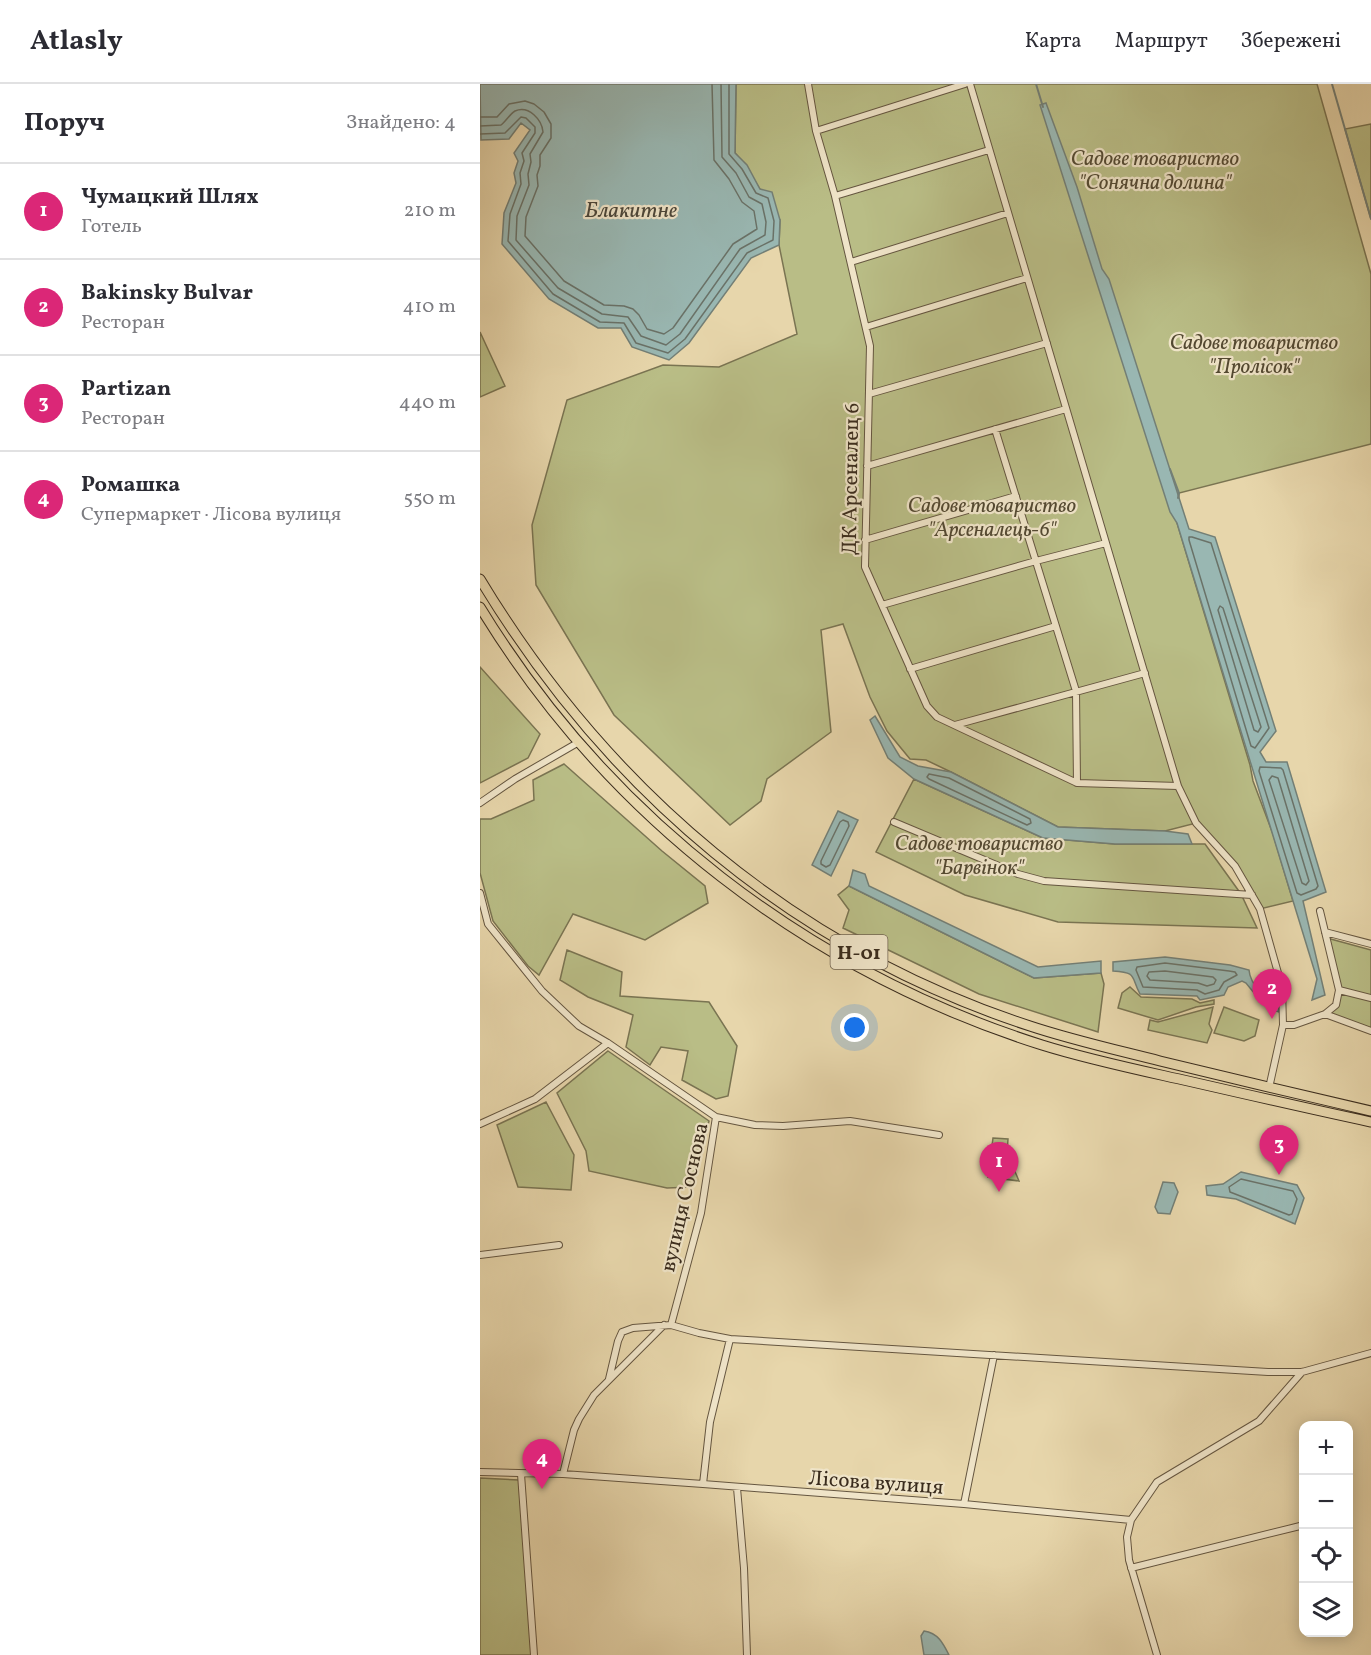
<!DOCTYPE html>
<html lang="uk">
<head>
<meta charset="utf-8">
<style>
  body { margin:0; font-family:Vollkorn,serif; background:#f2f2f3; color:#2b2b33 }
  .controls { position:absolute; right:18px; bottom:18px; display:grid; overflow:hidden; border-radius:12px; box-shadow:0 3px 15px #0003 }
  .controls button { width:54px; height:54px; display:grid; place-items:center; padding:0; border:0; border-bottom:2px solid #e1e1e2; background:#fff; color:#2b2b33; font:30px sans-serif }
  .you { position:absolute; left:375px; top:944px; width:21px; height:21px; margin:-15px; border:4px solid #fff; border-radius:50%; background:#1a73e8; box-shadow:0 0 0 9px #1a73e833 }
  .badge { display:grid; place-items:center; width:39px; height:39px; border-radius:50%; background:#db2777; color:#fff; font-size:20px; font-weight:700 }
  .pin { position:absolute; translate:-50% -50px; filter:drop-shadow(0 2px 3px #0008) }
  .pin::after { content:''; position:absolute; top:32px; width:21px; height:18px; background:inherit; clip-path:polygon(0 0,100% 0,50% 100%) }
  .list { margin:0; padding:0; list-style:none }
  h2 { display:flex; justify-content:space-between; align-items:center; height:78px; margin:0; padding:0 24px; font-size:26px }
  h2 small { font-size:20px; font-weight:400; color:#7c7c81 }
  .list li { display:grid; grid-template-columns:39px 1fr auto; gap:18px; align-items:center; box-sizing:border-box; height:96px; padding:0 24px; border-top:2px solid #e1e1e2 }
  .list b { display:block; font-size:22px; white-space:nowrap }
  .list p { margin:0; font-size:20px; white-space:nowrap; color:#7c7c81 }
  .list em { font-size:20px; font-style:normal; color:#7c7c81 }
  .icon { flex:none; width:33px; height:33px; fill:none; stroke:currentColor; stroke-width:2; stroke-linecap:round; stroke-linejoin:round }
  .map { position:relative; flex:none; width:891px; height:1571px; overflow:hidden }
  header { display:flex; align-items:center; gap:36px; box-sizing:border-box; height:84px; padding:0 30px; background:#fff; border-bottom:2px solid #e1e1e2 }
  header strong { font-size:28px }
  nav { display:flex; gap:33px; margin-inline-start:auto; font-size:21px }
  main { display:flex }
  aside { flex:1; background:#fff }
  .map>svg:first-child { display:block }
</style>
</head>
<body>
<header>
<strong>Atlasly</strong>
<nav><a>Карта</a><a>Маршрут</a><a>Збережені</a></nav>
</header>
<main>
<aside>
<h2>Поруч<small>Знайдено: 4</small></h2>
<ul class="list">
<li><span class="badge">1</span><div><b>Чумацкий Шлях</b><p>Готель</p></div><em>210 m</em></li>
<li><span class="badge">2</span><div><b>Bakinsky Bulvar</b><p>Ресторан</p></div><em>410 m</em></li>
<li><span class="badge">3</span><div><b>Partizan</b><p>Ресторан</p></div><em>440 m</em></li>
<li><span class="badge">4</span><div><b>Ромашка</b><p>Супермаркет · Лісова вулиця</p></div><em>550 m</em></li>
</ul>
</aside>
<div class="map">
<svg width="891" height="1571" viewBox="0 0 891 1571">
  <rect width="100%" height="100%" fill="#e7d6ab"/>
  <filter id="stains"><feTurbulence type="fractalNoise" baseFrequency=".00333" numOctaves="4"/><feColorMatrix values="0 0 0 0 .2 0 0 0 0 .09 0 0 0 0 .02 0 0 0 .5 -.17"/></filter>
  <radialGradient id="worn" r=".72"><stop offset=".6" stop-color="#630" stop-opacity="0"/><stop offset="1" stop-color="#630" stop-opacity=".3"/></radialGradient>
  <path fill="#b9bd86" stroke="#7a7452" stroke-width="1.5" d="M256 0H837L891 190V360L699 409 697 439 770 681 773 697 793 750 813 817 780 825 755 782 716 739 685 747 578 743 471 688 446 676 430 675 407 647 390 613 363 540 341 546 351 648 287 695 281 717 250 741 134 631 56 501 52 441 87 316 183 281 239 283 317 250 299 161 300 136 261 76 255 69Z
    M891 40V135L865 45Z
    M0 248 25 302 0 313Z
    M0 583 60 650 48 674 0 699Z
    M84 680 182 767 225 802 228 819 165 856 93 830 59 891 48 882 13 837 0 789V735H11L54 716 53 696Z
    M434 695 563 754 635 760H725L761 810 777 844 578 838 485 811 396 768Z
    M369 802 554 894 621 889 624 900 618 948 499 910 363 844 369 826 358 811Z
    M847 854 891 866V949L851 933 859 906Z
    M87 866 142 888 140 912 229 918 257 962 248 1012 236 1015 202 996 208 967 181 963 170 981 146 963 153 931 108 913 80 896Z
    M650 903 661 913 712 915 720 919 734 916V920L716 923 678 936 638 924 642 909Z
    M733 923 729 940 732 946 727 959 668 946 670 936 678 938Z
    M744 923 779 936 775 952 764 957 734 949Z
    M128 967 229 1037 212 1103 187 1104 109 1087 106 1067 77 1009Z
    M66 1018 94 1071 91 1106 38 1103 17 1041Z
    M513 1054 528 1055 527 1069 539 1097 508 1093Z
    M0 1394 39 1396 53 1571H0Z"/>
  <path fill="#99b7b2" stroke="#737f76" stroke-width="1.5" d="M0 0H256L255 69 267 81 280 105 292 108 300 136 299 161 271 174 209 259 189 276 152 263 141 244H118L69 215 22 160 24 129 36 99 34 89 38 77 34 69 50 46 41 39 29 55 1 56Z
    M566 19 597 103 622 185 629 195 709 445 735 453 796 647 780 668 786 678H807L846 808 823 817 845 911 832 916 837 895 697 439 690 428 560 21Z
    M395 632 420 673 438 682 471 688 578 743 685 747 708 750 712 760H635L563 754 434 695 408 674 390 636Z
    M358 727 378 736 351 792 332 781Z
    M373 786 385 790 389 802 558 883 621 877V889L554 894 369 802Z
    M685 873 750 881 769 886C770 900 786 917 799 921V928L790 925 783 920 766 899 762 897 748 903 744 911 720 916 717 912 660 910C650 891 658 889 633 887V878Z
    M761 1088 817 1101 824 1114 815 1140 756 1115 727 1111 726 1102 743 1100Z
    M683 1098 694 1099 698 1108 690 1130 678 1129 675 1123Z
    M444 1547C458 1549 463 1559 469 1571H444L441 1552Z"/>
  <g fill="none" stroke-linecap="round" stroke-linejoin="round">
    <path stroke="#6a7268" stroke-width="1.5" d="M0 33H17L29 20 45 17 54 20 64 28 71 40V54L60 71V82L57 91 58 102 46 133 45 152 84 197 124 221 144 222 153 225 159 231 167 245 184 250 193 244 253 160 277 145 274 127 262 118 249 95 234 76 232 0
      M0 42 21 41C26 37 30 30 35 27 49 21 62 36 63 48L50 70 51 78 48 90 49 101 37 132 36 156 78 204 122 230 148 233 161 252 186 261 200 250 260 165 285 151 286 138 282 120 269 113 256 89 242 73 241 0
      M0 50 25 49 41 33 46 34 55 43V49L42 69 44 77 40 89 41 100 30 130 28 157 73 210 120 238 144 239 156 259 188 269 205 255 267 169 293 156 294 137 288 114 276 109 262 85 249 70V0
      M709 453H712L731 459 789 644 775 664 771 662 709 456Z
      M740 522 743 524 781 643 778 648 774 646 738 526Z
      M780 683 801 684 803 686 838 802 836 805 821 811 817 809 779 687Z
      M449 690 469 694 550 735 551 739 547 741 449 695 447 693Z
      M792 692 798 694 829 797 826 801 822 799 789 696Z
      M363 736 368 738 369 742 350 781 346 783 341 780V777L360 738Z
      M685 879 749 887 755 888 757 891 744 898 739 906 725 910 717 906 663 903 656 886 657 883Z
      M685 887 733 893 736 896 734 900 727 902 718 899 670 896 667 892 669 888Z
      M761 1095 813 1107 817 1115 812 1130 809 1131 750 1108 749 1103Z"/>
    <path stroke="#737f76" stroke-width="2" d="M556 0 563 23
      M852 0 891 135
      M690 385 699 409 698 414"/>
    <g stroke="#655640" stroke-width="8">
      <path id="minor" d="M328 0 336 47 355 112 390 262 385 483 447 622 457 633 597 699 698 702
        M490 0 698 702 716 739 755 782 780 825 802 903 803 941 789 1004
        M336 47 485 0
        M355 112 509 66
        M371 178 528 129
        M386 243 547 194
        M389 310 567 259
        M515 345 596 607 597 699
        M387 382 586 325
        M385 456 536 412
        M402 521 556 477 626 459
        M430 585 576 542
        M475 641 665 589
        M0 719 35 695 99 658
        M414 738 538 790 564 797 772 811
        M0 809 8 840 62 907 99 942 128 959 236 1033
        M845 848 891 860
        M859 906 891 914
        M845 930 891 947
        M803 941H814L845 930 856 921 859 906 840 827
        M0 1040 55 1015 128 959
        M0 1171 79 1161
        M191 1241 221 1129 236 1033 275 1041 303 1042 370 1037 459 1051
        M129 1295 138 1257 142 1248 153 1244 191 1241 219 1249 250 1255 788 1288H822L891 1269
        M0 1388 83 1390 223 1400 484 1420 651 1436
        M41 1390 54 1571
        M83 1390 94 1346 99 1335 114 1311 184 1241
        M223 1400 230 1338 250 1255
        M257 1404 264 1484 267 1571
        M484 1420 514 1271
        M651 1484 824 1441
        M677 1571 649 1476 647 1453 651 1436 677 1398 779 1337 822 1288"/>
    </g>
    <g stroke="#3a2c1d" stroke-width="11">
      <path id="primary" d="M0 495C127 706 314 865 550 942 592 956 637 966 680 977 750 994 821 1011 891 1027
        M0 523C128 733 328 887 562 961 610 976 659 986 708 997 769 1011 830 1025 891 1038"/>
    </g>
    <use href="#minor" stroke="#efe4c8" stroke-width="6"/>
    <use href="#primary" stroke="#e7d6ab" stroke-width="9"/>
  </g>
  <g text-anchor="middle" stroke-width="4.5" stroke-linejoin="round" paint-order="stroke">
    <rect fill="#efe4c8" stroke="#706350" stroke-width="1.5" x="350.5" y="851" width="57" height="34" rx="4.5"/>
    <g font-size="20" font-weight="bold" fill="#3a2c1d">
      <text x="379" y="875">Н-01</text>
    </g>
    <g font-size="21" font-style="italic" fill="#534932" stroke="#efe4c8">
      <text x="675" y="81">Садове товариство<tspan x="675" dy="24">"Сонячна долина"</tspan></text>
      <text x="774" y="265">Садове товариство<tspan x="774" dy="24">"Пролісок"</tspan></text>
      <text x="512" y="428">Садове товариство<tspan x="512" dy="24">"Арсеналець-6"</tspan></text>
      <text x="499" y="766">Садове товариство<tspan x="499" dy="24">"Барвінок"</tspan></text>
    </g>
    <g font-size="21" fill="#3a2c1d" stroke="#efe4c8">
      <text transform="translate(370 395) rotate(-89)" y="7">ДК Арсеналец 6</text>
      <text transform="translate(204 1113) rotate(-77)" y="7">вулиця Соснова</text>
      <text transform="translate(396 1398) rotate(4)" y="7">Лісова вулиця</text>
    </g>
    <g font-size="22" font-style="italic" fill="#4d483b" stroke="#efe4c8">
      <text x="151" y="133">Блакитне</text>
    </g>
  </g>
  <rect width="100%" height="100%" filter="url(#stains)"/>
  <rect width="100%" height="100%" fill="url(#worn)"/>
</svg>
<div class="controls">
<button>+</button>
<button>−</button>
<button><svg class="icon" aria-label="locate" viewBox="0 0 24 24"><circle cx="12" cy="12" r="6"/><path d="M12 2v4M12 18v4M2 12h4M18 12h4"/></svg></button>
<button><svg class="icon" aria-label="layers" viewBox="0 0 24 24"><path d="M12 4l9 5-9 5-9-5zM3 14l9 5 9-5"/></svg></button>
</div>
<div class="you"></div>
<div class="pin badge" style="left:519px;top:1108px">1</div>
<div class="pin badge" style="left:792px;top:935px">2</div>
<div class="pin badge" style="left:799px;top:1091px">3</div>
<div class="pin badge" style="left:62px;top:1405px">4</div>
</div>
</main>
</body>
</html>
